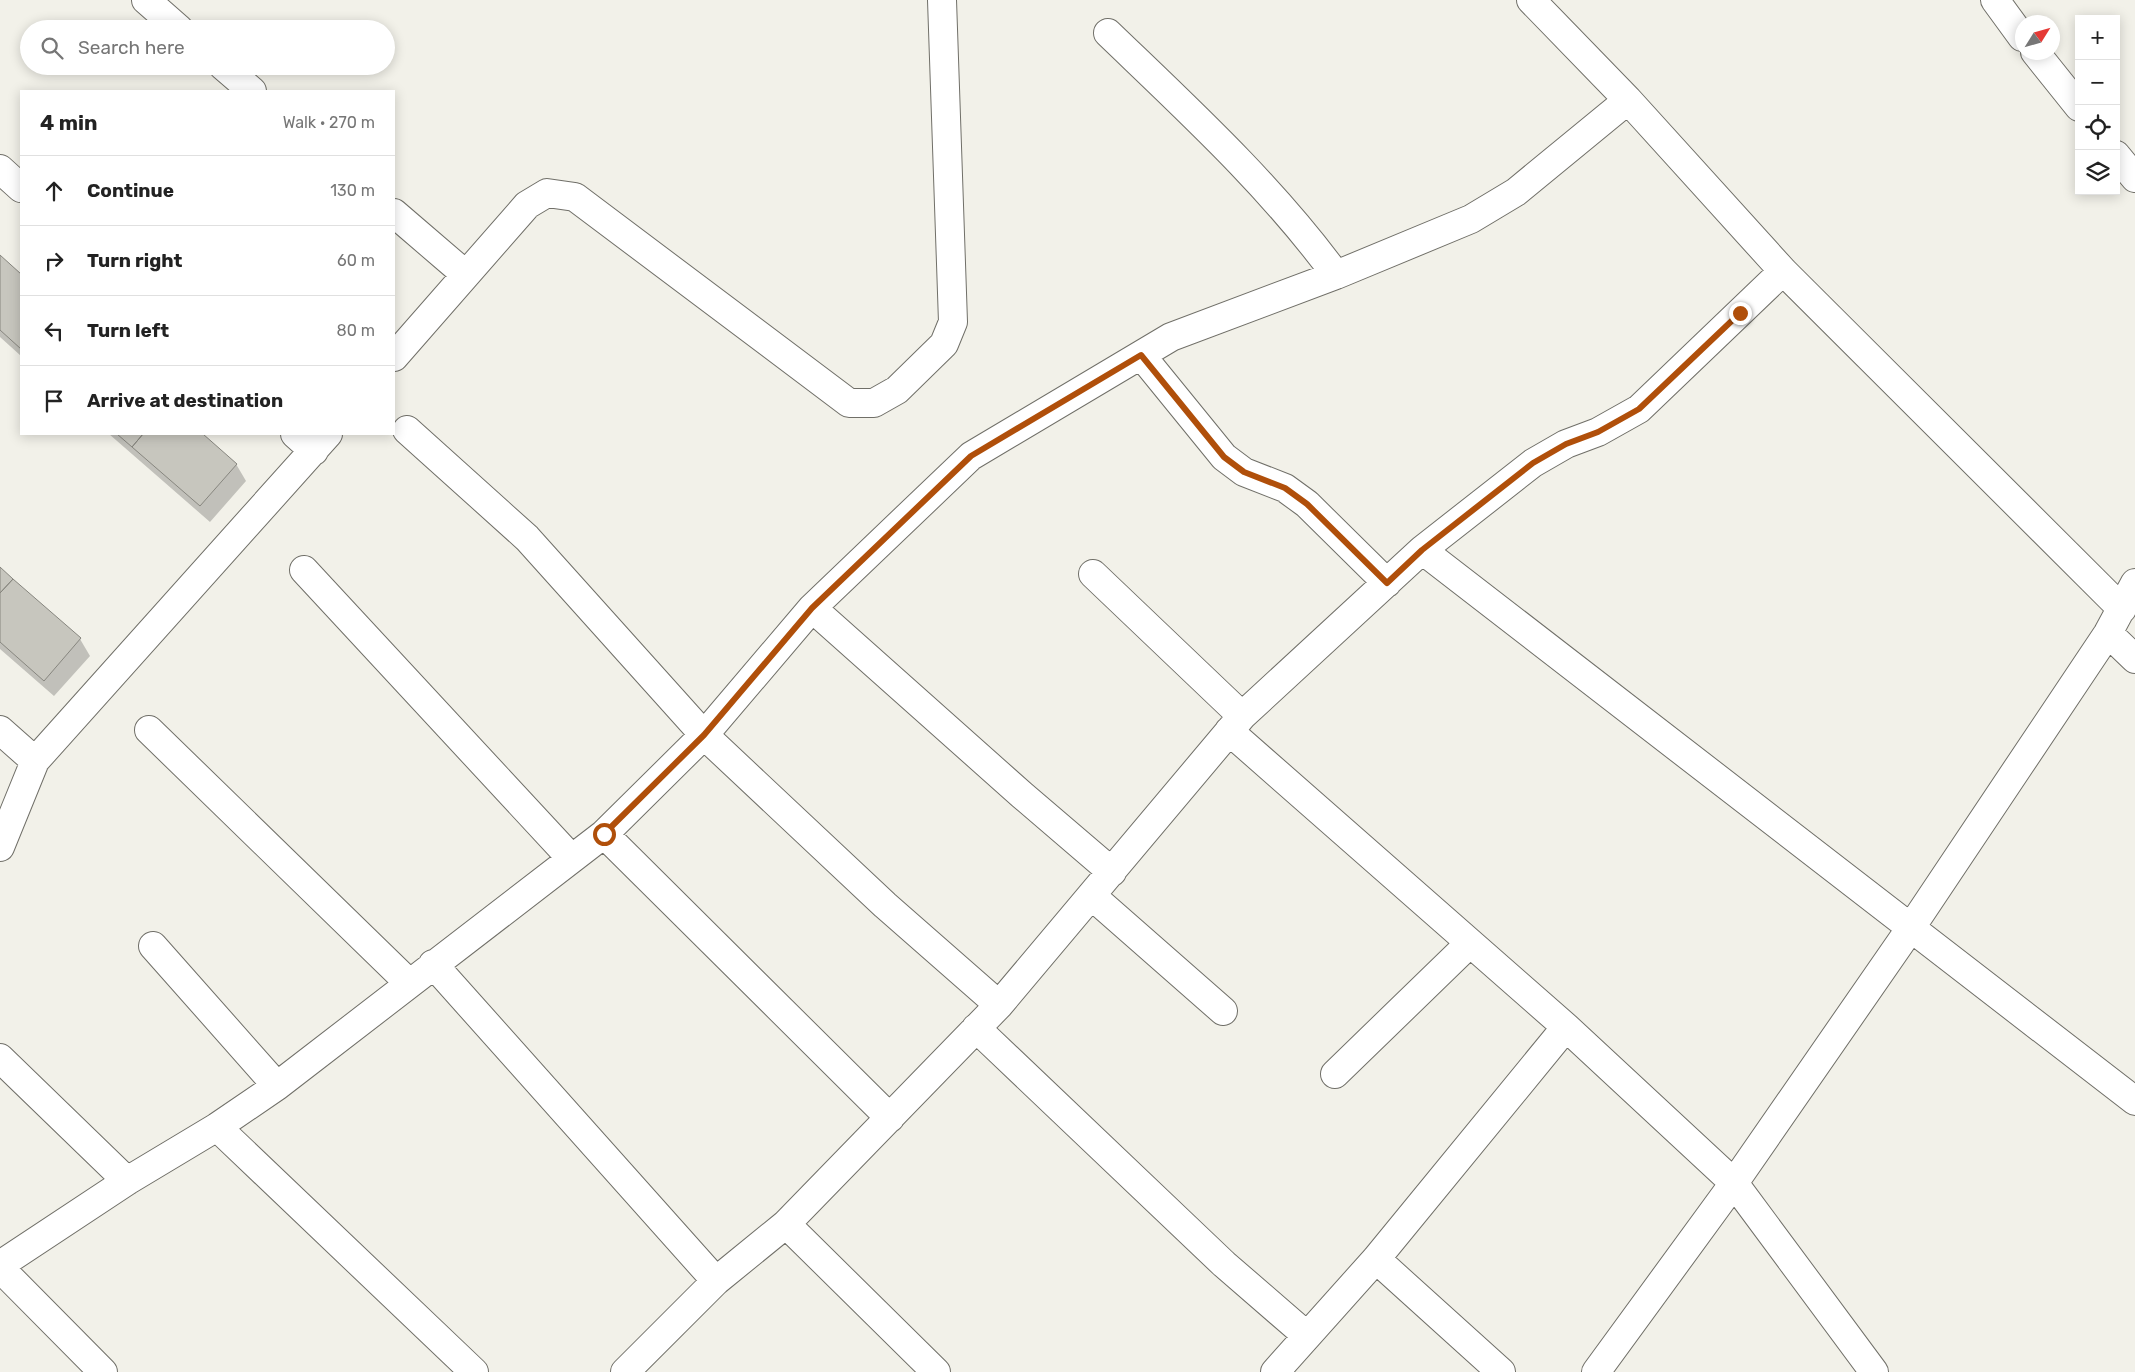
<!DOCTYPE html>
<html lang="en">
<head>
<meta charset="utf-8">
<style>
  body { margin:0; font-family:Rubik,sans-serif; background:#f6f6f6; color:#222 }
  .controls { position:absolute; right:15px; top:15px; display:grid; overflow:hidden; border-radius:0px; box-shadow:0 2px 12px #0003 }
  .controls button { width:45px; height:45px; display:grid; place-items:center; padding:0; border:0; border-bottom:1px solid #e0e0e0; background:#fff; color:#222; font:25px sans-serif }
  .compass { position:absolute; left:2015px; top:15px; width:45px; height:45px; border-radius:50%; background:#fff; box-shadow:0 2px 12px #0003; rotate:53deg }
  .stop { position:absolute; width:15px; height:15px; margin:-11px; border:4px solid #b04f0a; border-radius:50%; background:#fff }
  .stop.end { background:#b04f0a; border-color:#fff; box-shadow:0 1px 5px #0008 }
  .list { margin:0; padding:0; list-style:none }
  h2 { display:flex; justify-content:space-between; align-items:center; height:65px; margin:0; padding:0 20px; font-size:21px }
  h2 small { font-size:16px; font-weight:400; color:#767676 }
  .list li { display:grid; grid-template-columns:32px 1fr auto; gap:15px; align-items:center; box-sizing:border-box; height:70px; padding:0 20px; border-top:1px solid #e0e0e0 }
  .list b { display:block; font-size:19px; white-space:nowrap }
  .list em { font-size:16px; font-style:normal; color:#767676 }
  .icon { flex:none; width:28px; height:28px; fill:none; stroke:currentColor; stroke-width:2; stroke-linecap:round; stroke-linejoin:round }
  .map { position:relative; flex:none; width:2135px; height:1372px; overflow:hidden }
  .search { position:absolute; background:#fff; box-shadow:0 2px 12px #0003; left:20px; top:20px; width:375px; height:55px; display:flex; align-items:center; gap:12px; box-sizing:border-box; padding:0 18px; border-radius:28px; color:#767676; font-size:19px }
  .panel { position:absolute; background:#fff; box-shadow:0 2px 12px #0003; left:20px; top:90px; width:375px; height:345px; border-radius:0px }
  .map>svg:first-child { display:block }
</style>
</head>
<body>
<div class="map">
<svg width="2135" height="1372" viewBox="0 0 2135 1372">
  <rect width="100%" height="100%" fill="#f2f1e9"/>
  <path fill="#0003" d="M0 257 21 276V356L0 337Z
    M109 434H201L236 464 246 481 210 522Z
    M0 569 80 639 90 656 54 696 0 649Z"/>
  <path fill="#c7c6be" stroke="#87867f" d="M0 255 21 274V349L0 330Z
    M117 434H143L132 447Z
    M143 434H203L237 464 200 506 132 447Z
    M0 567 13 579 0 593Z
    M13 579 81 638 44 681 0 642V593Z"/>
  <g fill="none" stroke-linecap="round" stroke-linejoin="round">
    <g stroke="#706f68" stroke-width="30">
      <path id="street" d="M146 0 179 29
        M1531 0 1628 100 1783 271 2122 609
        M1995 0 2022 37
        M1108 33C1188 110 1270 185 1336 275
        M2035 52 2079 107
        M223 66 252 91
        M2116 155 2135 178
        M0 169 21 188
        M394 213 465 274
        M1141 355 1224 457 1244 472 1285 488 1307 504 1387 583
        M394 357 527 205 547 193 575 197 849 403H874L897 390 944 344 953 322 942 0
        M407 430 527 538 704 735 885 905 999 1005
        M295 434 314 451
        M1422 550 1533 463 1566 444 1598 432 1639 409 1783 271
        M304 570 571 858
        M1093 574 1242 716
        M812 608 1022 795 1112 872
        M2108 633 2135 659
        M0 730 35 761
        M149 730 409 983
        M1229 731 1566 1027 1734 1183 1874 1372
        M604 834 890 1118
        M0 847 35 761 328 434
        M1092 896 1223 1011
        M153 946 277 1086
        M433 964 716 1281
        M976 1028 1224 1264 1306 1335
        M0 1058 127 1181
        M1335 1074 1470 943
        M217 1127 474 1372
        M786 1224 936 1372
        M1376 1259 1501 1372
        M0 1265 127 1181 217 1127 277 1086 604 834 704 735 812 608 971 456 1171 337 1336 275 1471 219 1516 192 1628 100
        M0 1268 103 1372
        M625 1372 716 1281 786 1224 999 1005 1242 716 1422 550 2135 1101
        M1275 1372 1376 1259 1566 1027
        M1596 1372 1734 1183 1910 929 2108 633 2135 583"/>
    </g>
    <use href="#street" stroke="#fff" stroke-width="28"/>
  </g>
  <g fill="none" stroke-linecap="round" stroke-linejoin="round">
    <path stroke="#b04f0a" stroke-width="6" d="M604 834 704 735 812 608 971 456 1141 355 1224 457 1244 472 1285 488 1307 504 1387 583 1422 550 1533 463 1566 444 1598 432 1639 409 1740 313"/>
  </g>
</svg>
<div class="controls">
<button>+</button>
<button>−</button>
<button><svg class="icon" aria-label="locate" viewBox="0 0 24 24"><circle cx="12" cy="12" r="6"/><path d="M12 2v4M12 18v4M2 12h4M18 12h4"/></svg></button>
<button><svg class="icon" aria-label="layers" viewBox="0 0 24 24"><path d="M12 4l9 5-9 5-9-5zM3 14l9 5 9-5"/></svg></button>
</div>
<svg class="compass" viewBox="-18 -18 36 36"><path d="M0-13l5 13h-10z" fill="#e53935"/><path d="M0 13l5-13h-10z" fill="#767676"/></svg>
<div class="stop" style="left:604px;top:834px"></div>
<div class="stop end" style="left:1740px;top:313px"></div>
<div class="search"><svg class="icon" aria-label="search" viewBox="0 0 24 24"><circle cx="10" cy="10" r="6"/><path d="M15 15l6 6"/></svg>Search here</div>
<section class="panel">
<h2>4 min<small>Walk · 270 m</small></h2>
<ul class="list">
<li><svg class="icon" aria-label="ahead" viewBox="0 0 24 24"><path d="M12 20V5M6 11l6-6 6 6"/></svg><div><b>Continue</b></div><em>130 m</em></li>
<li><svg class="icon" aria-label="right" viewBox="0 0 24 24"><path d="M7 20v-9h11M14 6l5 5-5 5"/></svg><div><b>Turn right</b></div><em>60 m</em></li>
<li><svg class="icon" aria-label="left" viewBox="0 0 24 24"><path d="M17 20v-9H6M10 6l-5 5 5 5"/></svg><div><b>Turn left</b></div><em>80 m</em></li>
<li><svg class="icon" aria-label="arrive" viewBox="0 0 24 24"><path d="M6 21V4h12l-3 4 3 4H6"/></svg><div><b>Arrive at destination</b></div></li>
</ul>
</section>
</div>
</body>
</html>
